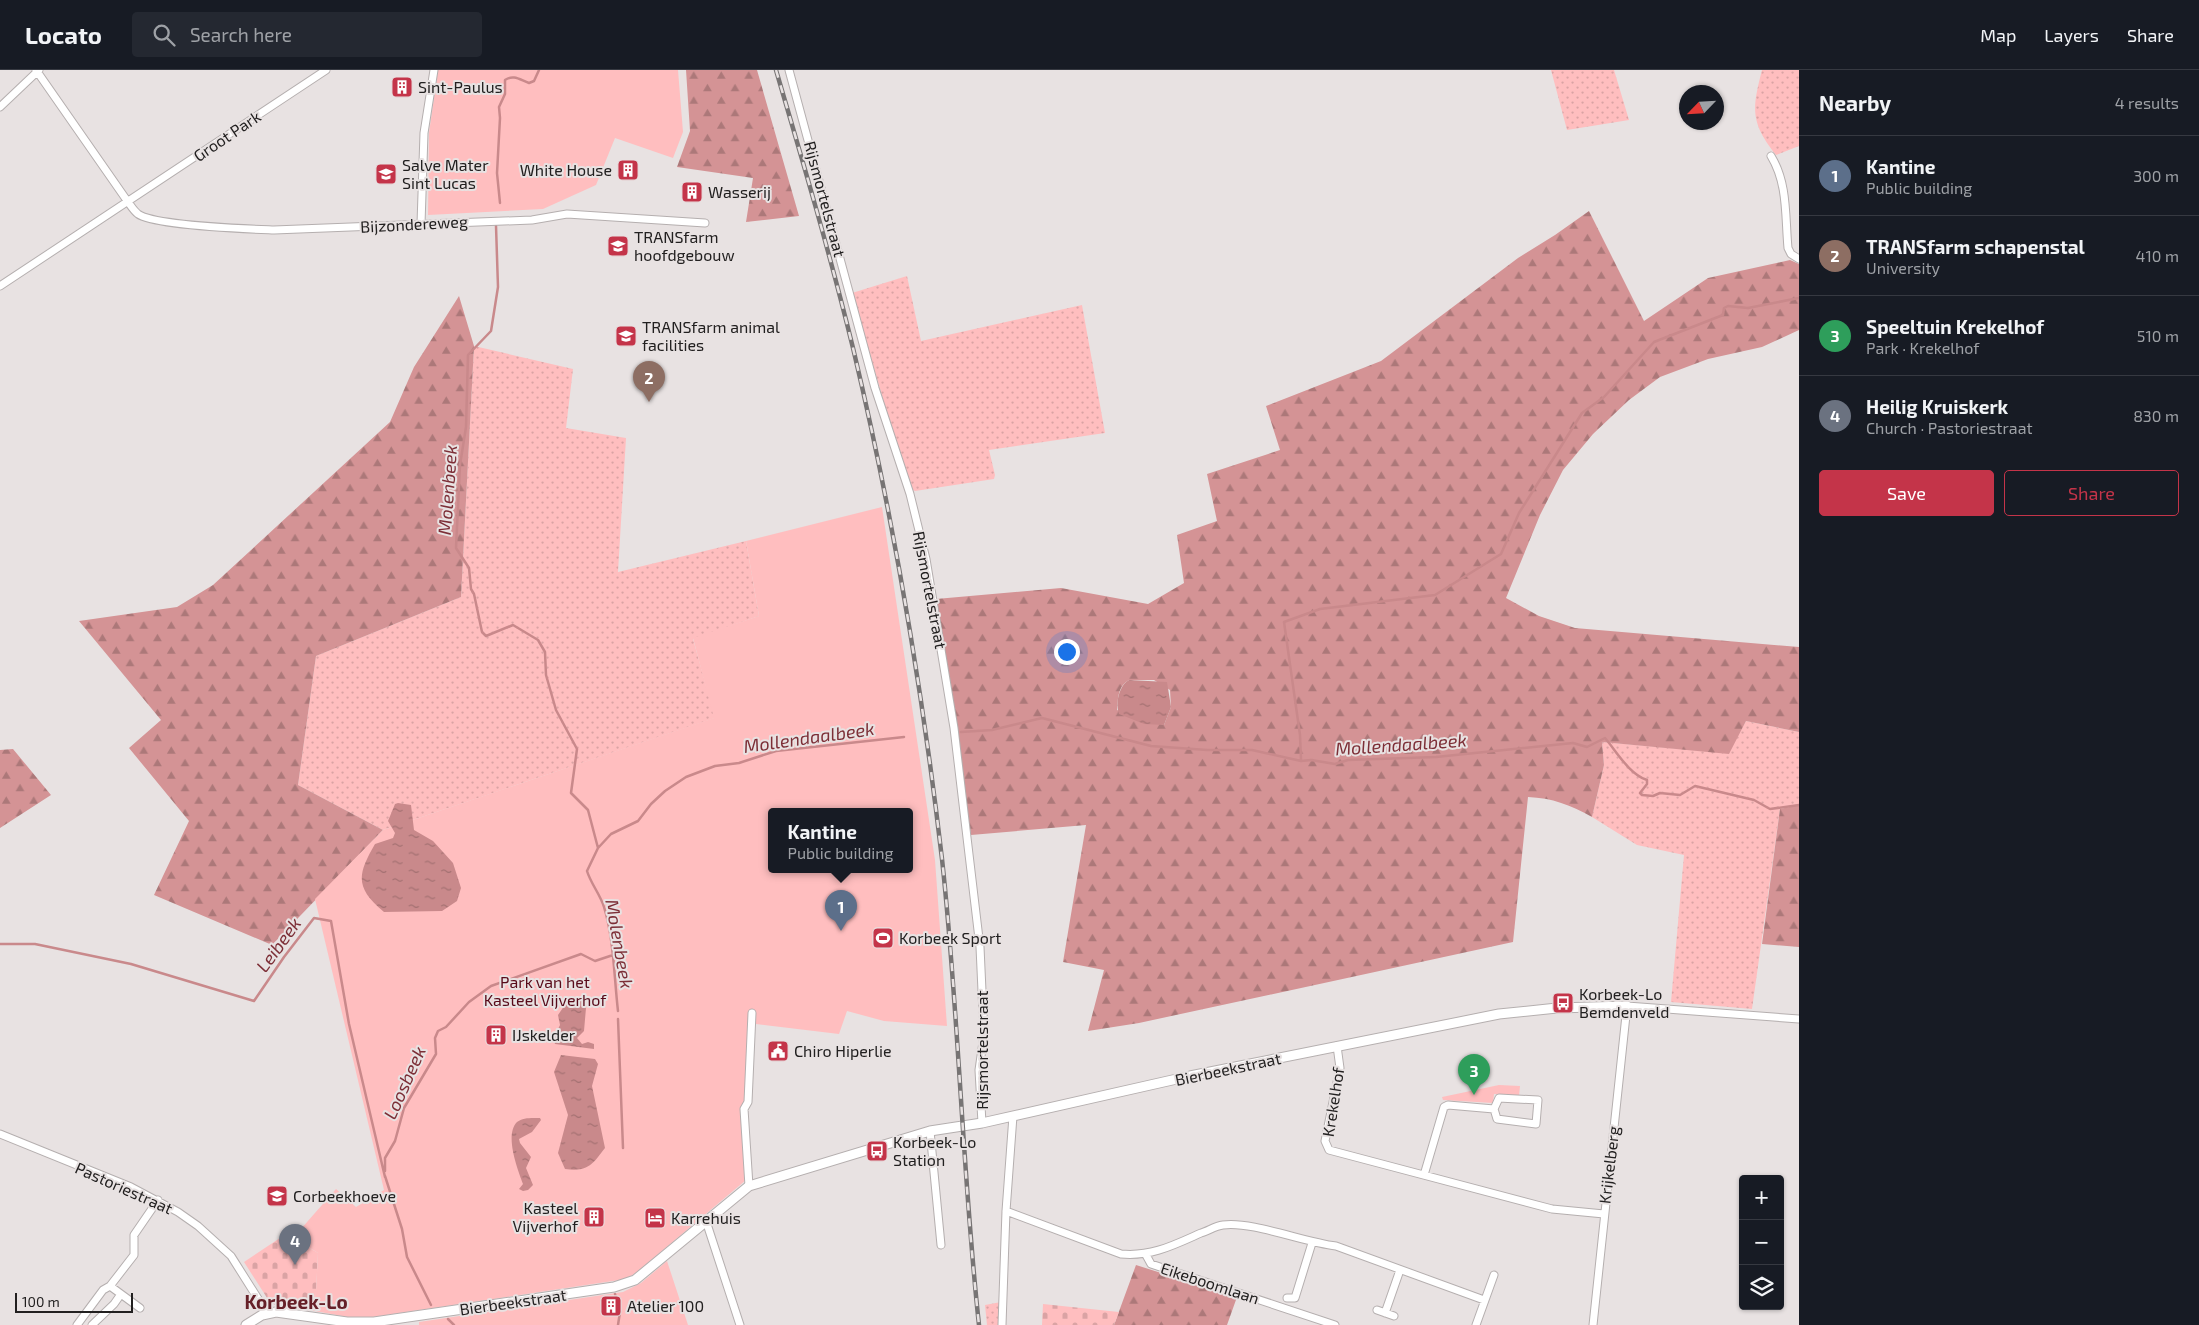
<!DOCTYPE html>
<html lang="en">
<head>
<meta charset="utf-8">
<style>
  body { margin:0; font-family:"Exo 2",sans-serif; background:#242831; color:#f1f3f6 }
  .controls { position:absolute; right:15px; bottom:15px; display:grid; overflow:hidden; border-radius:5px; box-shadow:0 1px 4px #0004 }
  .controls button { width:45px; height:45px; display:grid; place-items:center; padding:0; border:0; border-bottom:1px solid #363941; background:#171b24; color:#f1f3f6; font:25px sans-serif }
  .compass { position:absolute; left:1679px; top:15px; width:45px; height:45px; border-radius:50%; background:#171b24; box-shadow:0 1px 4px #0004; rotate:245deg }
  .scale { position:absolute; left:15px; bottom:12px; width:118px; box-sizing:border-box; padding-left:5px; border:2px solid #222020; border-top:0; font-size:14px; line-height:18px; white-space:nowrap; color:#222020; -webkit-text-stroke:4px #e8e2e2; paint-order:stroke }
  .you { position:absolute; left:1066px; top:581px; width:18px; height:18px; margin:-12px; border:4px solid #fff; border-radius:50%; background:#1a73e8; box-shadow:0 0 0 8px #1a73e833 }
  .badge { display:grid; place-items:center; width:32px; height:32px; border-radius:50%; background:#c43449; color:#fff; font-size:16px; font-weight:700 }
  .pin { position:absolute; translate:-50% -41px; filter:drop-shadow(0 1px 2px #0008) }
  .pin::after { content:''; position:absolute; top:26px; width:18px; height:15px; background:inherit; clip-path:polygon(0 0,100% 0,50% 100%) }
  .popup { position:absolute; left:768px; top:738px; width:145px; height:65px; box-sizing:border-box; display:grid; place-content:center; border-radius:5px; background:#171b24; filter:drop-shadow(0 1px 4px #0005); font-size:16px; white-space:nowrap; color:#9ea1a6 }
  .popup b { font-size:19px; color:#f1f3f6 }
  .popup::after { content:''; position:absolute; left:50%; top:100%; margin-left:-10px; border:10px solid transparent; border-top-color:#171b24 }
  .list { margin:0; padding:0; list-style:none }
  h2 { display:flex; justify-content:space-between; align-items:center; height:65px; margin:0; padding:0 20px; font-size:21px }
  h2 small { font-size:16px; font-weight:400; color:#9ea1a6 }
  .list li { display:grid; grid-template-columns:32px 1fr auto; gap:15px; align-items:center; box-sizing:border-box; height:80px; padding:0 20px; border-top:1px solid #363941 }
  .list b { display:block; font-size:19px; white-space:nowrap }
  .list p { margin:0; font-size:16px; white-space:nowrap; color:#9ea1a6 }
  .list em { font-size:16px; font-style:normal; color:#9ea1a6 }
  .actions { display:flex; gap:10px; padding:15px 20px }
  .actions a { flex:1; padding:11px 0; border:1px solid #c43449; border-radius:5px; text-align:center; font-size:18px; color:#c43449 }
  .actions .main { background:#c43449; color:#fff }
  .icon { flex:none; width:28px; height:28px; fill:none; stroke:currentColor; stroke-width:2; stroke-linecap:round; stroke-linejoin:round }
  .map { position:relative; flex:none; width:1799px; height:1255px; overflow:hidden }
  header { display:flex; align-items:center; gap:30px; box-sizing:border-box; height:70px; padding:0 25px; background:#171b24; border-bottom:1px solid #363941 }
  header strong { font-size:24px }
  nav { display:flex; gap:28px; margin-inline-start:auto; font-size:18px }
  .search { width:350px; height:45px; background:#242831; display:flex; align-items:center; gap:12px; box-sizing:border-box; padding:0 18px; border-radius:5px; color:#9ea1a6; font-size:19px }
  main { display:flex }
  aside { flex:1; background:#171b24 }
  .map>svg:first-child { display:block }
</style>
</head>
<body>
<header>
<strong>Locato</strong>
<div class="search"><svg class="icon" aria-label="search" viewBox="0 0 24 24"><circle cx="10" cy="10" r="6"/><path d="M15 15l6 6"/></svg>Search here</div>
<nav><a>Map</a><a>Layers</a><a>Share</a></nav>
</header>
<main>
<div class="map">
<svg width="1799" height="1255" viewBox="0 0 1799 1255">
  <defs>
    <pattern id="grass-dots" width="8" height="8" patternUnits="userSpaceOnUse" patternTransform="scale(1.25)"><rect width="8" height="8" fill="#ffbebf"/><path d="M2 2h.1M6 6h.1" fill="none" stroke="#daa3a4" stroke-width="1.8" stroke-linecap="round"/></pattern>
    <pattern id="forest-firs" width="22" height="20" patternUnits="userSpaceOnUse" patternTransform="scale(1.25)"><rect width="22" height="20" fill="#d49395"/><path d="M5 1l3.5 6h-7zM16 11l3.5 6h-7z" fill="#ac7879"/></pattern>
    <pattern id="cemetery-stones" width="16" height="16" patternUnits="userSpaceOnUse" patternTransform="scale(1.25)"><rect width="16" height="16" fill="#ffbebf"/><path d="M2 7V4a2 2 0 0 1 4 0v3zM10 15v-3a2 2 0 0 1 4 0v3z" fill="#daa3a4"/></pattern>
    <pattern id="water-ripples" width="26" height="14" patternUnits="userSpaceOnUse" patternTransform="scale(1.25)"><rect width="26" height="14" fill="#c9898b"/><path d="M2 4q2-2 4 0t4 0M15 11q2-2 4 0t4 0" fill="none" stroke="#a37071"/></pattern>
  </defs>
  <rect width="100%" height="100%" fill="#e8e2e2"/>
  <path fill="url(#grass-dots)" d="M1551 0H1614L1629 50 1567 60Z
    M1762 0H1799V76L1776 85C1750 52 1752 39 1762 0Z
    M907 206 921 271 1082 235 1105 363 989 380 995 405 994 409 915 421 909 418 852 223Z
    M474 276 573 299 566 358 626 368 618 502 746 471 759 546 693 569 715 648 383 760 298 715 316 586 461 527Z
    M1746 651 1799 662V735L1780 739 1752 939 1671 932 1684 785 1637 775 1592 747 1604 695 1602 672 1728 683Z
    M1001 1232 1000 1255H987L985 1235Z"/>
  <path fill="url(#forest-firs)" fill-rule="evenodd" d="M686 0H757L799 146 746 152 753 108 677 97 690 61Z
    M1589 141 1644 251 1708 208 1790 190 1799 194V260L1762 277 1708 289 1660 307 1629 330 1593 364 1563 400 1540 445 1506 528 1539 546 1575 558 1799 577V662L1746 651 1729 684 1602 672 1604 695 1592 747C1571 735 1552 728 1528 727L1513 872 1139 953 1088 961 1104 900 1063 892 1086 755 971 765 936 529 1061 518 1148 534 1184 513 1177 465 1217 451 1207 404 1280 380 1266 336 1381 291 1518 188 1555 165ZM1129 610H1154L1170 620 1171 637 1164 655 1117 640C1118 628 1118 616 1129 610Z
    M459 226 474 276 461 527 316 586 298 715 383 760 272 875 154 825 189 751 129 678 161 650 79 551 177 537 213 515 390 352 414 297Z
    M13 679 51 725 0 758V680Z
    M1799 735V877L1762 874 1780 739Z
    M1136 1195 1237 1227 1227 1255H1114Z"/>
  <path fill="url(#cemetery-stones)" d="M286 1164 318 1183 315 1241 278 1237 269 1231 244 1192Z
    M1043 1234 1119 1242 1114 1255H1042Z"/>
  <path fill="#ffbebf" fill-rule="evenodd" d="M438 0H678L683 62 673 88 615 68 596 115 543 139 428 145 429 63Z
    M882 437 935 790 947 956 884 951 847 941 839 964 748 953 745 1034 746 1110 637 1202 626 1209 359 1249 315 1241 318 1183 293 1168 336 1119 356 1137 384 1120 315 829 383 760 714 648 693 568 759 546 746 471ZM772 742H910V800H772Z
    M1499 1015 1520 1016 1519 1026 1494 1024 1493 1033 1443 1030 1442 1027Z
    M667 1191 688 1255H419V1252L623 1222 641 1213Z"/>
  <path fill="url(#water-ripples)" d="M1129 610 1167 612 1171 637 1164 655 1144 654 1119 644C1115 634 1119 615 1129 610Z
    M398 733 411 735 414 760 433 771 453 793 461 818 457 831 442 841 384 842C355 818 357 805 375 774L393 768 395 763 388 751 395 734Z
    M571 926 582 930 586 938 584 961 577 968 582 974 588 972 594 974V979L555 974 553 969 560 955 558 945Z
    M561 985 595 989 598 994 592 1016 605 1078C592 1095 588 1102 565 1099L558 1083 568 1045 554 1002Z
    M540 1048 541 1050 532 1062 519 1069 520 1073 531 1087 526 1098 533 1115 528 1120 523 1121 519 1119 523 1114C518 1100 504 1065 517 1052 523 1047 533 1048 540 1048Z"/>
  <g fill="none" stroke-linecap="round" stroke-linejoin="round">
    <path stroke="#c9898b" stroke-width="2.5" d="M500 133 497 103 500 48 499 37 505 24V10C514 4 520 10 529 13L534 11 539 0
      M496 156 498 217 491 261 468 285 466 357 460 395 456 478 469 498 471 519 474 524 482 562 486 566 513 555 538 570 545 582 546 605 556 640 577 679 571 723 588 740 598 778 587 801C591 814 600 824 604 837 614 869 614 907 618 941
      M961 662 992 660 1042 648 1151 676 1207 680H1252L1301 691 1311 690 1335 694 1348 690 1436 687 1573 673 1587 677 1605 668C1617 682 1629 704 1647 710V714L1640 723 1642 725 1653 726 1660 723 1680 725 1695 716 1754 730 1770 739 1799 735
      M1301 690 1300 665 1284 552 1320 539 1435 525 1501 484 1519 443 1582 343 1604 327 1654 272 1723 245 1724 238 1728 236 1748 238 1799 228
      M598 778 611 764 638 751 651 734 665 721 686 707 715 696 739 693 776 681 904 667
      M0 874H35L131 894 254 931 284 887 314 848 331 851 349 954 385 1107
      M618 949 623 1078
      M385 1101V1088L395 1071 404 1038 436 984 435 968 438 961 446 957 469 932 491 916 581 884 595 891 613 885
      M385 1106 402 1159 407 1187 431 1235
      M615 1224 620 1242 618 1255
      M448 1249 454 1255"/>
    <g stroke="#b5afaf" stroke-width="9">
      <path id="minor" d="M36 0 128 132C131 136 134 141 138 144 155 156 250 159 274 160L532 150 567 144 705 153
        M789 0 875 318 910 424 926 489 954 658 980 877 984 965 979 1000 982 1053
        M0 37 39 0
        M1771 86C1788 114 1785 146 1788 178L1791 184 1799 189
        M421 154 424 63 434 0
        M0 216 326 0
        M1337 976 1340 998 1325 1071 1329 1080 1552 1139 1604 1144
        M1499 1028 1538 1030 1536 1054 1497 1049 1494 1039Z
        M930 1061 941 1175
        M0 1064 131 1117 178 1142 198 1156 231 1186 267 1243
        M1424 1105 1444 1037 1448 1035 1494 1039
        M749 1116 744 1039 748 1032 752 943
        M1006 1141 1121 1184C1151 1187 1174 1175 1201 1163 1208 1161 1215 1156 1223 1155 1252 1151 1303 1172 1336 1176L1484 1230
        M706 1151 740 1255
        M1146 1185 1151 1194 1335 1255
        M110 1216 140 1238
        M1287 1228H1295L1312 1173
        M1377 1240 1394 1246
        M1385 1243 1400 1200
        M77 1255 103 1220 110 1216 134 1185V1165L158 1130
        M92 1255 114 1234 121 1224
        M1002 1255 1006 1141 1013 1046
        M1476 1255 1494 1205
        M1593 1255 1627 936 1799 949"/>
    </g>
    <g stroke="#b5afaf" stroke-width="11">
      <path id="tertiary" d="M246 1255 262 1245 276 1242 347 1252H374L614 1217 635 1210 749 1116 930 1061 982 1053 1190 1006 1499 944 1557 938 1627 936"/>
    </g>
    <use href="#minor" stroke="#fff" stroke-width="7"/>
    <use href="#tertiary" stroke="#fff" stroke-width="9"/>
    <g stroke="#777474" stroke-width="4.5">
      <path id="rail" d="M776 0C803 92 830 184 853 278 893 446 922 617 942 789 959 944 962 1100 979 1255"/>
    </g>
    <use href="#rail" stroke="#e8e2e2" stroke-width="2.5" stroke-dasharray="8" stroke-linecap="butt"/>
  </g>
  <defs>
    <g id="building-square" transform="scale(1.125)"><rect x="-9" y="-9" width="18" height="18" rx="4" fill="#c43449" stroke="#e8e2e2"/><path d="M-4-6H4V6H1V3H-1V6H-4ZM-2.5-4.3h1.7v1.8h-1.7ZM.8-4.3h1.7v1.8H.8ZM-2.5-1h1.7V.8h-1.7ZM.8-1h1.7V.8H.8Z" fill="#fff"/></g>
    <g id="university-square" transform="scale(1.125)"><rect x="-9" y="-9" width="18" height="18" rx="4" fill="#c43449" stroke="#e8e2e2"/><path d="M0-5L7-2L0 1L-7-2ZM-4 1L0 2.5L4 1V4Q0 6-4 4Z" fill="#fff"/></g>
    <g id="stadium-square" transform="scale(1.125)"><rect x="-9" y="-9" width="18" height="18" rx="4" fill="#c43449" stroke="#e8e2e2"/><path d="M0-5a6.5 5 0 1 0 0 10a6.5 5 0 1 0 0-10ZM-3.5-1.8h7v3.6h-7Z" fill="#fff"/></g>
    <g id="bus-square" transform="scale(1.125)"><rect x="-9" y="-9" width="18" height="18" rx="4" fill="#c43449" stroke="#e8e2e2"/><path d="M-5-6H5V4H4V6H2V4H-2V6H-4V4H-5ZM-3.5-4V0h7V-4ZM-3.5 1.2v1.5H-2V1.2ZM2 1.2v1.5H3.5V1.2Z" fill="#fff"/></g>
    <g id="civic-square" transform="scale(1.125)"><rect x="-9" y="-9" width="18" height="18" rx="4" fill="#c43449" stroke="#e8e2e2"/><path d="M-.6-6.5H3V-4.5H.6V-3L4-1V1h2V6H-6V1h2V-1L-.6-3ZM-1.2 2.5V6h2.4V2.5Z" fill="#fff"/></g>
    <g id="hotel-square" transform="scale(1.125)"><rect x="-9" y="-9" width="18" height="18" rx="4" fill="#c43449" stroke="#e8e2e2"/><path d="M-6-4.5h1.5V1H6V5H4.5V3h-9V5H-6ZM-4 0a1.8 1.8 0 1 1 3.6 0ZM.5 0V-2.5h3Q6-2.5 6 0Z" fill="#fff"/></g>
  </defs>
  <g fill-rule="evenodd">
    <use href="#building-square" x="402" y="17"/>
    <use href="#building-square" x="628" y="100"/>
    <use href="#university-square" x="386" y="104"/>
    <use href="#building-square" x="692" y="122"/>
    <use href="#university-square" x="618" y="176"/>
    <use href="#university-square" x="626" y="266"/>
    <use href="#stadium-square" x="883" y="868"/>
    <use href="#bus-square" x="1563" y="933"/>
    <use href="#building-square" x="496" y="965"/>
    <use href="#civic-square" x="778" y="981"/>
    <use href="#bus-square" x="877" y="1081"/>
    <use href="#university-square" x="277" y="1126"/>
    <use href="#building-square" x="594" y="1147"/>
    <use href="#hotel-square" x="655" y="1148"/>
    <use href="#building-square" x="611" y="1236"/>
  </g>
  <g text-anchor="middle" stroke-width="4" stroke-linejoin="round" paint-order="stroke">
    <g font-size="16" fill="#222020" stroke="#e8e2e2" text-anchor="start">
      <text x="418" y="23">Sint-Paulus</text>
      <text x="402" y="101">Salve Mater<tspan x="402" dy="18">Sint Lucas</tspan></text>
      <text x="612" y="106" text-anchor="end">White House</text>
      <text x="708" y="128">Wasserij</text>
      <text x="634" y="173">TRANSfarm<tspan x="634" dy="18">hoofdgebouw</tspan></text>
      <text x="642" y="263">TRANSfarm animal<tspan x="642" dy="18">facilities</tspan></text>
      <text x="899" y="874">Korbeek Sport</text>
      <text x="1579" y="930">Korbeek-Lo<tspan x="1579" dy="18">Bemdenveld</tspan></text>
      <text x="512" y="971">IJskelder</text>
      <text x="794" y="987">Chiro Hiperlie</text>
      <text x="893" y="1078">Korbeek-Lo<tspan x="893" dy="18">Station</tspan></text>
      <text x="293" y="1132">Corbeekhoeve</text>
      <text x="578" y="1144" text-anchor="end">Kasteel<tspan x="578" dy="18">Vijverhof</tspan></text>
      <text x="671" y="1154">Karrehuis</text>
      <text x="627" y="1242">Atelier 100</text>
    </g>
    <g font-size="16" fill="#222020" stroke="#e8e2e2">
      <text transform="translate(227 66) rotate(-34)" y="6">Groot Park</text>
      <text transform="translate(825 129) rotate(75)" y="6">Rijsmortelstraat</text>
      <text transform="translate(414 154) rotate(-3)" y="6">Bijzondereweg</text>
      <text transform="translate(930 520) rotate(79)" y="6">Rijsmortelstraat</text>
      <text transform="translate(982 980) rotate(-90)" y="6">Rijsmortelstraat</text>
      <text transform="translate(1228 999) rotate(-12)" y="6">Bierbeekstraat</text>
      <text transform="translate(1333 1032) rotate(-81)" y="6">Krekelhof</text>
      <text transform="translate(1609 1095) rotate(-83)" y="6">Krijkelberg</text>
      <text transform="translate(124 1118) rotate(24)" y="6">Pastoriestraat</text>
      <text transform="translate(1210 1213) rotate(18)" y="6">Eikeboomlaan</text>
      <text transform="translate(513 1232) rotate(-8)" y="6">Bierbeekstraat</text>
    </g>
    <g font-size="16" fill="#580a19" stroke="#e8e2e2">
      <text x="545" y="918">Park van het<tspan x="545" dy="18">Kasteel Vijverhof</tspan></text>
    </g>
    <g font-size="18" font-style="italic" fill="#7d2f37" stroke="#e8e2e2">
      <text transform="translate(448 420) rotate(-86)" y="6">Molenbeek</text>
      <text transform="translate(809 668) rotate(-8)" y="6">Mollendaalbeek</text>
      <text transform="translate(1401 675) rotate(-4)" y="6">Mollendaalbeek</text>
      <text transform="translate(619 874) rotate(80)" y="6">Molenbeek</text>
      <text transform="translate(279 875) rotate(-54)" y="6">Leibeek</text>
      <text transform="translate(405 1013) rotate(-66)" y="6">Loosbeek</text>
    </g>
    <g font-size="19" font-weight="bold" fill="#662028" stroke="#e8e2e2">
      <text x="296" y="1239">Korbeek-Lo</text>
    </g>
  </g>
</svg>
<div class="controls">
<button>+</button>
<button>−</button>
<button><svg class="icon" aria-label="layers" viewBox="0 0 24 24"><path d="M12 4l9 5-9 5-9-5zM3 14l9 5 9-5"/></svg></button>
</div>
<svg class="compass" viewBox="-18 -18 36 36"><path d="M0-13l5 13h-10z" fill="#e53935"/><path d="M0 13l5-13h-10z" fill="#9ea1a6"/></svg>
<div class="scale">100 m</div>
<div class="you"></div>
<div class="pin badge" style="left:841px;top:861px;background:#5c6f8a">1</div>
<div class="popup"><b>Kantine</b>Public building</div>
<div class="pin badge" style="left:649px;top:332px;background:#8d6e63">2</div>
<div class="pin badge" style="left:1474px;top:1025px;background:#2e9e5b">3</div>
<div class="pin badge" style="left:295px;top:1195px;background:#6b7280">4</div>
</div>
<aside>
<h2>Nearby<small>4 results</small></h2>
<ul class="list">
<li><span class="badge" style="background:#5c6f8a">1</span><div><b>Kantine</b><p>Public building</p></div><em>300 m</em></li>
<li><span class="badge" style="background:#8d6e63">2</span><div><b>TRANSfarm schapenstal</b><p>University</p></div><em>410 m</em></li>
<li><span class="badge" style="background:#2e9e5b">3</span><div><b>Speeltuin Krekelhof</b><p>Park · Krekelhof</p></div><em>510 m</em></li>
<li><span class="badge" style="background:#6b7280">4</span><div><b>Heilig Kruiskerk</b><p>Church · Pastoriestraat</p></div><em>830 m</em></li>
</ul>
<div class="actions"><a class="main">Save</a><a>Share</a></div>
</aside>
</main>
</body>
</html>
